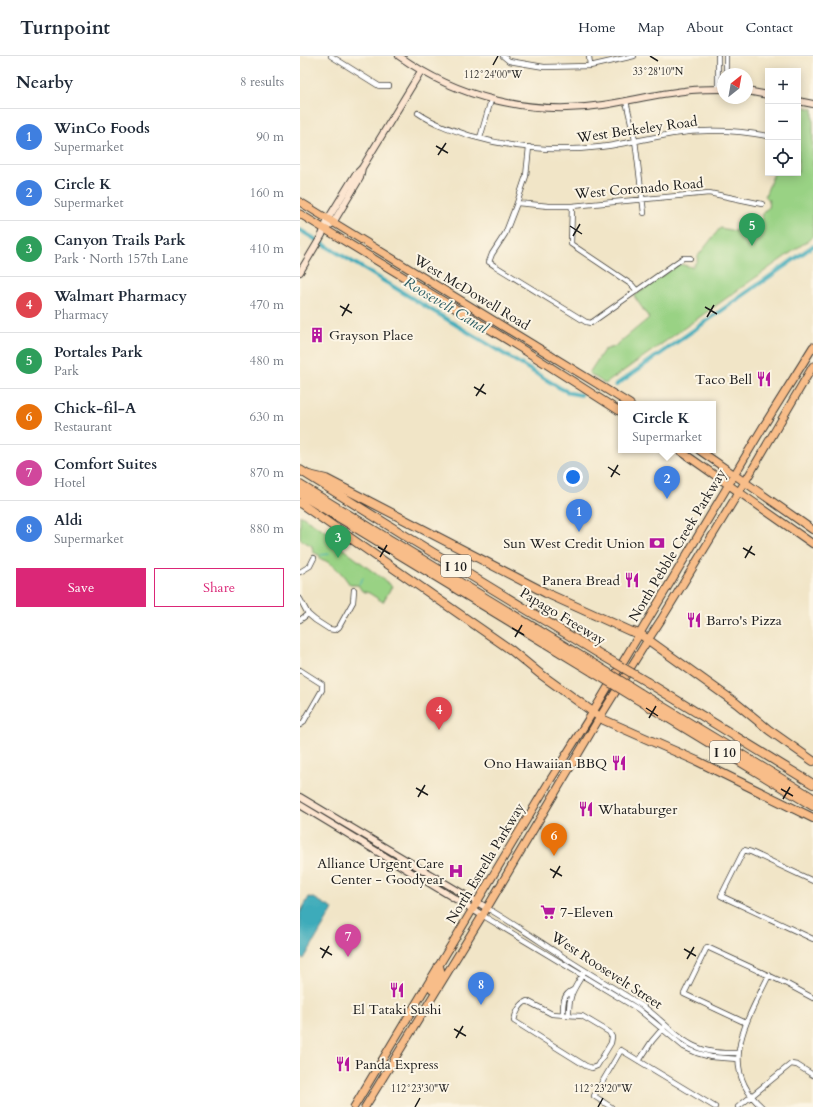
<!DOCTYPE html>
<html lang="en">
<head>
<meta charset="utf-8">
<style>
  body { margin:0; font-family:Cardo,serif; background:#f2f2f3; color:#1f2937 }
  .controls { position:absolute; right:12px; top:12px; display:grid; overflow:hidden; border-radius:0px; box-shadow:0 2px 10px #0003 }
  .controls button { width:36px; height:36px; display:grid; place-items:center; padding:0; border:0; border-bottom:1px solid #e0e1e3; background:#fff; color:#1f2937; font:20px sans-serif }
  .compass { position:absolute; left:417px; top:12px; width:36px; height:36px; border-radius:50%; background:#fff; box-shadow:0 2px 10px #0003; rotate:31deg }
  .you { position:absolute; left:273px; top:421px; width:14px; height:14px; margin:-10px; border:3px solid #fff; border-radius:50%; background:#1a73e8; box-shadow:0 0 0 6px #1a73e833 }
  .badge { display:grid; place-items:center; width:26px; height:26px; border-radius:50%; background:#db2777; color:#fff; font-size:13px; font-weight:700 }
  .pin { position:absolute; translate:-50% -33px; filter:drop-shadow(0 1px 2px #0008) }
  .pin::after { content:''; position:absolute; top:21px; width:14px; height:12px; background:inherit; clip-path:polygon(0 0,100% 0,50% 100%) }
  .popup { position:absolute; left:318px; top:345px; width:98px; height:52px; box-sizing:border-box; display:grid; place-content:center; border-radius:0px; background:#fff; filter:drop-shadow(0 1px 3px #0005); font-size:13px; white-space:nowrap; color:#747a83 }
  .popup b { font-size:15px; color:#1f2937 }
  .popup::after { content:''; position:absolute; left:50%; top:100%; margin-left:-8px; border:8px solid transparent; border-top-color:#fff }
  .list { margin:0; padding:0; list-style:none }
  h2 { display:flex; justify-content:space-between; align-items:center; height:52px; margin:0; padding:0 16px; font-size:17px }
  h2 small { font-size:13px; font-weight:400; color:#747a83 }
  .list li { display:grid; grid-template-columns:26px 1fr auto; gap:12px; align-items:center; box-sizing:border-box; height:56px; padding:0 16px; border-top:1px solid #e0e1e3 }
  .list b { display:block; font-size:15px; white-space:nowrap }
  .list p { margin:0; font-size:13px; white-space:nowrap; color:#747a83 }
  .list em { font-size:13px; font-style:normal; color:#747a83 }
  .actions { display:flex; gap:8px; padding:12px 16px }
  .actions a { flex:1; padding:9px 0; border:1px solid #db2777; border-radius:0px; text-align:center; font-size:14px; color:#db2777 }
  .actions .main { background:#db2777; color:#fff }
  .icon { flex:none; width:22px; height:22px; fill:none; stroke:currentColor; stroke-width:2; stroke-linecap:round; stroke-linejoin:round }
  .map { position:relative; flex:none; width:513px; height:1051px; overflow:hidden }
  header { display:flex; align-items:center; gap:24px; box-sizing:border-box; height:56px; padding:0 20px; background:#fff; border-bottom:1px solid #e0e1e3 }
  header strong { font-size:19px }
  nav { display:flex; gap:22px; margin-inline-start:auto; font-size:14px }
  main { display:flex }
  aside { flex:1; background:#fff }
  .map>svg:first-child { display:block }
</style>
</head>
<body>
<header>
<strong>Turnpoint</strong>
<nav><a>Home</a><a>Map</a><a>About</a><a>Contact</a></nav>
</header>
<main>
<aside>
<h2>Nearby<small>8 results</small></h2>
<ul class="list">
<li><span class="badge" style="background:#3f7fe0">1</span><div><b>WinCo Foods</b><p>Supermarket</p></div><em>90 m</em></li>
<li><span class="badge" style="background:#3f7fe0">2</span><div><b>Circle K</b><p>Supermarket</p></div><em>160 m</em></li>
<li><span class="badge" style="background:#2e9e5b">3</span><div><b>Canyon Trails Park</b><p>Park · North 157th Lane</p></div><em>410 m</em></li>
<li><span class="badge" style="background:#e0444e">4</span><div><b>Walmart Pharmacy</b><p>Pharmacy</p></div><em>470 m</em></li>
<li><span class="badge" style="background:#2e9e5b">5</span><div><b>Portales Park</b><p>Park</p></div><em>480 m</em></li>
<li><span class="badge" style="background:#e8710a">6</span><div><b>Chick-fil-A</b><p>Restaurant</p></div><em>630 m</em></li>
<li><span class="badge" style="background:#d1479c">7</span><div><b>Comfort Suites</b><p>Hotel</p></div><em>870 m</em></li>
<li><span class="badge" style="background:#3f7fe0">8</span><div><b>Aldi</b><p>Supermarket</p></div><em>880 m</em></li>
</ul>
<div class="actions"><a class="main">Save</a><a>Share</a></div>
</aside>
<div class="map">
<svg width="513" height="1051" viewBox="0 0 513 1051">
  <rect width="100%" height="100%" fill="#fcf5e5"/>
  <filter id="ink" filterUnits="userSpaceOnUse"><feTurbulence type="fractalNoise" baseFrequency=".025" numOctaves="2"/><feDisplacementMap in="SourceGraphic" scale="8" xChannelSelector="R" yChannelSelector="G"/><feConvolveMatrix kernelMatrix="1 2 1 2 8 2 1 2 1" color-interpolation-filters="sRGB"/></filter>
  <filter id="wash" filterUnits="userSpaceOnUse"><feTurbulence type="fractalNoise" baseFrequency=".012" numOctaves="4" result="noise"/><feDisplacementMap in="SourceGraphic" scale="16" xChannelSelector="R" yChannelSelector="G"/><feGaussianBlur stdDeviation="0.9" result="paint"/><feColorMatrix in="noise" values="0 0 0 0 0 0 0 0 0 0 0 0 0 0 0 0 0 1.4 0 .05"/><feComposite in="paint" operator="in"/></filter>
  <g filter="url(#wash)">
    <rect width="100%" height="100%" fill="#f1e5c7"/>
    <path fill="#99d284" stroke="#5a7750" d="M498 49 513 53V181L305 328 289 317 304 294 314 291 349 262 334 240 379 208 392 211 397 205 398 200 420 172 456 179 464 155 468 152 469 144 465 140 474 117H498Z
      M0 459 33 480 31 484 92 530 83 546 69 537 62 535 58 529H50C43 518 33 507 21 503L19 499 13 496 12 490 0 483Z"/>
    <path fill="#3cabba" stroke="#2c646b" d="M9 841 14 842 33 853 4 903 0 901V857Z"/>
    <g fill="none" stroke-linecap="round" stroke-linejoin="round">
      <path stroke="#3cabba" stroke-width="1" d="M21 499 29 498
        M59 528 63 522"/>
      <path stroke="#3cabba" stroke-width="4" d="M0 174 260 332 270 337 281 339
        M316 329 513 190"/>
    </g>
  </g>
  <g filter="url(#ink)">
    <g fill="none" stroke-linecap="round" stroke-linejoin="round">
      <g stroke="#3c3a36" stroke-width="6">
        <path id="street" d="M31 0 79 30H89
          M203 0 209 5 244 11 290 10 334 0
          M289 0 290 10
          M418 0V33
          M426 0V18
          M326 45 335 84 344 157
          M118 57C134 68 153 74 171 80 212 92 257 96 300 91 324 88 348 82 372 78 404 73 436 74 468 80
          M180 82 191 44
          M229 91 226 120 217 147 205 178 192 198 189 206 195 210 286 266 291 267 383 202H390
          M217 147 249 150H272L409 137 462 148
          M272 150 271 188 332 229 337 235
          M0 516 10 510 14 502
          M0 543 8 558 15 564 29 573 35 574 39 571 53 546 54 534
          M0 564 8 558
          M0 614 22 628V634L3 667 0 669
          M513 825 451 796 444 794 421 840 513 883
          M187 852C211 866 233 881 256 896 284 915 313 931 341 949 360 961 374 981 394 990 408 997 422 997 438 997
          M182 859 338 953 384 991 397 997 411 1001 438 1003
          M227 945 252 958 282 960 309 976 312 981 311 987 297 1010 292 1012 286 1010 214 965C215 958 220 948 227 945Z
          M263 959C263 949 262 939 273 934
          M269 959C268 940 274 933 283 918
          M446 967 384 938 407 891 487 928 513 942
          M339 1005 352 985 364 971
          M311 1051 294 1040 321 994 415 1051
          M438 1051 491 1008 497 1009 513 1019
          M462 1051C416 1011 448 963 469 919"/>
      </g>
      <g stroke="#3c3a36" stroke-width="8">
        <path id="secondary" d="M99 0C158 42 231 60 303 49 330 45 356 38 384 35 396 33 410 33 423 33
          M447 35 468 39
          M498 45 513 48
          M30 169 33 167 60 122 62 112
          M0 216 22 179 28 163 55 119 62 112 121 15
          M0 741 187 852
          M0 749 182 859"/>
      </g>
      <g stroke="#3c3a36" stroke-width="9">
        <path id="primary" d="M0 146 330 348
          M0 158 227 296 321 356
          M379 394 513 488
          M399 394 513 474
          M132 933 141 916 140 912 138 910
          M54 1051 249 726 293 656 463 371 513 291
          M65 1051 187 852 300 661 344 590 361 564 445 426 513 310"/>
      </g>
      <g stroke="#3c3a36" stroke-width="10">
        <path id="highway" d="M0 414 104 479 303 600
          M9 419 26 423 246 537 330 575 340 578 436 647 469 674 513 705
          M0 429 297 610
          M0 438 293 616
          M0 447 211 594 239 617 304 664 397 705 513 762
          M347 626 513 728
          M340 637 513 742
          M337 643 513 750"/>
      </g>
      <use href="#street" stroke="#fff" stroke-width="4.5"/>
      <use href="#secondary" stroke="#fce5d0" stroke-width="6"/>
      <use href="#primary" stroke="#f8bd89" stroke-width="7"/>
      <use href="#highway" stroke="#f8bd89" stroke-width="8"/>
      <g stroke="#3c3a36" stroke-width="10" stroke-linecap="butt">
        <path id="highway-bridge" d="M303 600 347 626
          M297 610 340 637
          M293 616 337 643"/>
      </g>
      <use href="#highway-bridge" stroke="#f8bd89" stroke-width="8"/>
    </g>
  </g>
  <path fill="none" stroke="#1c1c1c" stroke-width="1.5" d="M350 0 358 5M193 9 198 0M136 90 148 97M138 99 146 87M270 170 282 178M273 180 280 168M40 250 52 257M405 251 417 258M42 260 49 248M407 261 414 249M174 331 186 338M176 340 184 328M308 411 320 419M311 421 318 409M78 491 90 498M443 492 455 499M80 501 87 489M445 502 452 490M212 572 224 579M215 581 222 569M346 652 358 660M349 662 356 650M116 732 128 739M481 733 493 740M118 741 125 729M483 743 490 731M250 813 262 820M253 822 260 810M20 892 32 899M384 893 396 900M22 902 29 890M387 903 394 891M154 973 166 980M156 982 163 970M115 1051 120 1042M298 1051 303 1042"/>
  <defs>
    <g id="building-bare" transform="scale(1.2)"><path d="M-4-6H4V6H1V3H-1V6H-4ZM-2.5-4.3h1.7v1.8h-1.7ZM.8-4.3h1.7v1.8H.8ZM-2.5-1h1.7V.8h-1.7ZM.8-1h1.7V.8H.8Z" fill="#b5179e" stroke="#fcf5e5" stroke-width="2.5" paint-order="stroke"/></g>
    <g id="restaurant-bare" transform="scale(1.2)"><path d="M-5-6h1v4h1v-4h1v4h1v-4h1v5L-1.5 .5V6h-2V.5L-5-1ZM5-6V6H3V1.5H1.5Q1.5-4 5-6Z" fill="#b5179e" stroke="#fcf5e5" stroke-width="2.5" paint-order="stroke"/></g>
    <g id="bank-bare" transform="scale(1.2)"><path d="M-6-4H6V4H-6ZM0-2.3a2.3 2.3 0 1 0 0 4.6a2.3 2.3 0 1 0 0-4.6Z" fill="#b5179e" stroke="#fcf5e5" stroke-width="2.5" paint-order="stroke"/></g>
    <g id="hospital-bare" transform="scale(1.2)"><path d="M-5-5h3v3.5h4V-5h3V5h-3V1.5h-4V5h-3Z" fill="#b5179e" stroke="#fcf5e5" stroke-width="2.5" paint-order="stroke"/></g>
    <g id="supermarket-bare" transform="scale(1.2)"><path d="M-6-5.5h2.5l.6 2H6L4.5 2H-2.5L-4.4-4H-6ZM-1.5 3.2a1.3 1.3 0 1 0 .1 0ZM3 3.2a1.3 1.3 0 1 0 .1 0Z" fill="#b5179e" stroke="#fcf5e5" stroke-width="2.5" paint-order="stroke"/></g>
  </defs>
  <g fill-rule="evenodd">
    <use href="#building-bare" x="17" y="279"/>
    <use href="#restaurant-bare" x="464" y="323"/>
    <use href="#bank-bare" x="357" y="487"/>
    <use href="#restaurant-bare" x="332" y="524"/>
    <use href="#restaurant-bare" x="394" y="564"/>
    <use href="#restaurant-bare" x="319" y="707"/>
    <use href="#restaurant-bare" x="286" y="753"/>
    <use href="#hospital-bare" x="156" y="815"/>
    <use href="#supermarket-bare" x="248" y="856"/>
    <use href="#restaurant-bare" x="97" y="934"/>
    <use href="#restaurant-bare" x="43" y="1008"/>
  </g>
  <g text-anchor="middle" stroke-width="4" stroke-linejoin="round" paint-order="stroke">
    <g fill="#fcf5e5" stroke="#5f5d58" stroke-width="1">
      <rect x="141" y="499" width="30" height="22" rx="3"/>
      <rect x="410" y="685" width="30" height="22" rx="3"/>
    </g>
    <g font-size="13" font-weight="bold" fill="#1c1c1c">
      <text x="156" y="515">I 10</text>
      <text x="425" y="701">I 10</text>
    </g>
    <g font-size="14" fill="#1c1c1c" stroke="#fcf5e5">
      <text transform="translate(337 73) rotate(-8)" y="5">West Berkeley Road</text>
      <text transform="translate(339 132) rotate(-5)" y="5">West Coronado Road</text>
      <text transform="translate(172 236) rotate(31)" y="5">West McDowell Road</text>
      <text transform="translate(377 489) rotate(-59)" y="5">North Pebble Creek Parkway</text>
      <text transform="translate(263 560) rotate(31)" y="5">Papago Freeway</text>
      <text transform="translate(185 807) rotate(-59)" y="5">North Estrella Parkway</text>
      <text transform="translate(307 914) rotate(33)" y="5">West Roosevelt Street</text>
    </g>
    <g font-size="14" fill="#1c1c1c" stroke="#fcf5e5" text-anchor="start">
      <text x="29" y="284">Grayson Place</text>
      <text x="452" y="328" text-anchor="end">Taco Bell</text>
      <text x="345" y="492" text-anchor="end">Sun West Credit Union</text>
      <text x="320" y="529" text-anchor="end">Panera Bread</text>
      <text x="406" y="569">Barro's Pizza</text>
      <text x="307" y="712" text-anchor="end">Ono Hawaiian BBQ</text>
      <text x="298" y="758">Whataburger</text>
      <text x="144" y="812" text-anchor="end">Alliance Urgent Care<tspan x="144" dy="16">Center - Goodyear</tspan></text>
      <text x="260" y="861">7-Eleven</text>
      <text x="97" y="958" text-anchor="middle">El Tataki Sushi</text>
      <text x="55" y="1013">Panda Express</text>
    </g>
    <g font-size="15" font-style="italic" fill="#2a5c63" stroke="#fcf5e5">
      <text transform="translate(146 249) rotate(31)" y="5">Roosevelt Canal</text>
    </g>
  </g>
  <g font-size="10" text-anchor="middle" fill="#1c1c1c" stroke="#fcf5e5" stroke-width="4" stroke-linejoin="round" paint-order="stroke">
    <text x="358" y="19">33°28'10"N</text>
    <text x="193" y="22">112°24'00"W</text>
    <text x="120" y="1036">112°23'30"W</text>
    <text x="303" y="1036">112°23'20"W</text>
  </g>
</svg>
<div class="controls">
<button>+</button>
<button>−</button>
<button><svg class="icon" aria-label="locate" viewBox="0 0 24 24"><circle cx="12" cy="12" r="6"/><path d="M12 2v4M12 18v4M2 12h4M18 12h4"/></svg></button>
</div>
<svg class="compass" viewBox="-18 -18 36 36"><path d="M0-13l5 13h-10z" fill="#e53935"/><path d="M0 13l5-13h-10z" fill="#747a83"/></svg>
<div class="you"></div>
<div class="pin badge" style="left:279px;top:476px;background:#3f7fe0">1</div>
<div class="pin badge" style="left:367px;top:443px;background:#3f7fe0">2</div>
<div class="popup"><b>Circle K</b>Supermarket</div>
<div class="pin badge" style="left:38px;top:502px;background:#2e9e5b">3</div>
<div class="pin badge" style="left:139px;top:674px;background:#e0444e">4</div>
<div class="pin badge" style="left:452px;top:190px;background:#2e9e5b">5</div>
<div class="pin badge" style="left:254px;top:800px;background:#e8710a">6</div>
<div class="pin badge" style="left:48px;top:901px;background:#d1479c">7</div>
<div class="pin badge" style="left:181px;top:949px;background:#3f7fe0">8</div>
</div>
</main>
</body>
</html>
